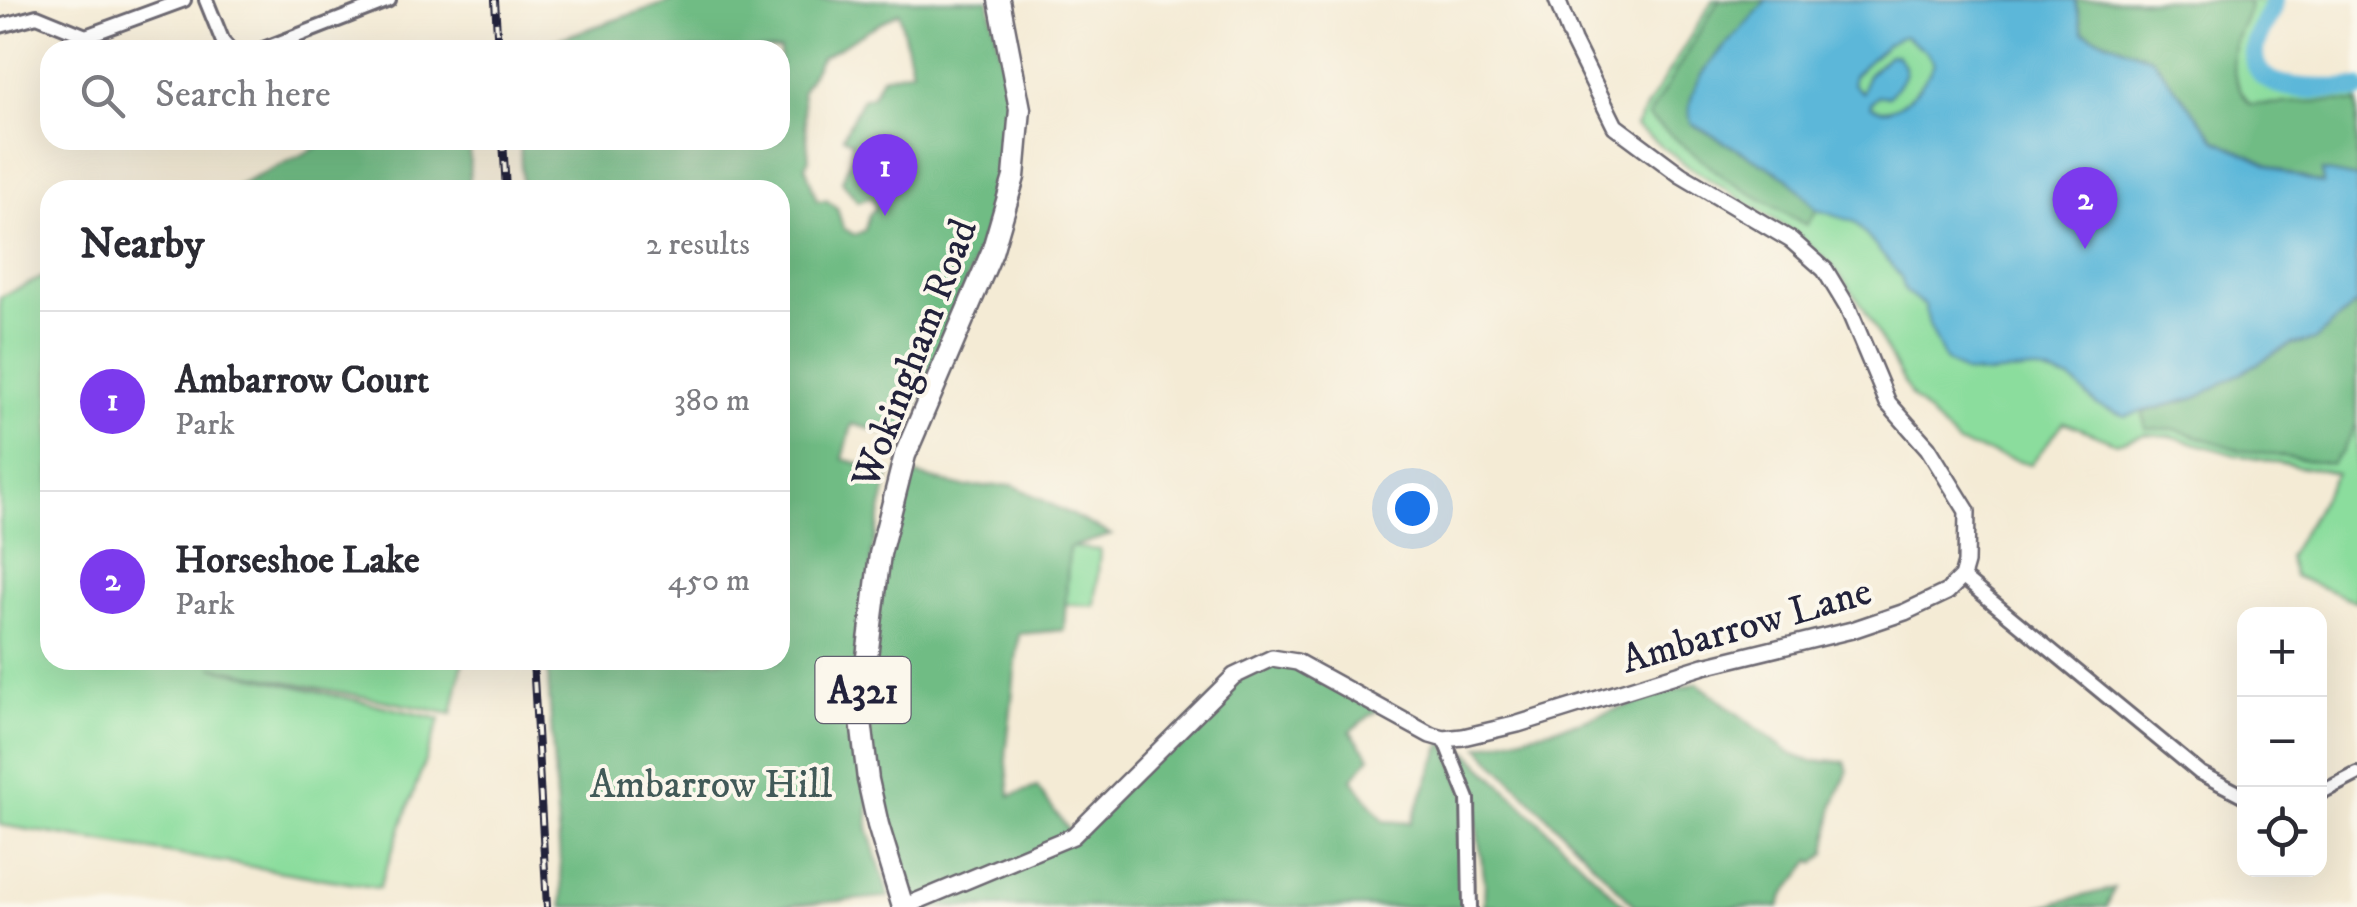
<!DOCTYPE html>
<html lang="en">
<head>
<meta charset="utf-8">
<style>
  body { margin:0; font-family:"IM FELL DW Pica",serif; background:#f7f7f7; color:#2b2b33 }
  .controls { position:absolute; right:30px; bottom:30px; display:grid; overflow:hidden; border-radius:20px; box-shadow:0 10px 40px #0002 }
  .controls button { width:90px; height:90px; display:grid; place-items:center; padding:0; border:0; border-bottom:2px solid #e1e1e2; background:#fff; color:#2b2b33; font:50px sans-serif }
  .you { position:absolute; left:1412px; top:508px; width:35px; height:35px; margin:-25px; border:8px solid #fff; border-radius:50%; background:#1a73e8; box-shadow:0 0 0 15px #1a73e833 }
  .badge { display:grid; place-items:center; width:65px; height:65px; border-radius:50%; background:#7c3aed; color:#fff; font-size:32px; font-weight:700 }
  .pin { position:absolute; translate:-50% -82px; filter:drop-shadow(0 2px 5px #0008) }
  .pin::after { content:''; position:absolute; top:52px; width:35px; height:30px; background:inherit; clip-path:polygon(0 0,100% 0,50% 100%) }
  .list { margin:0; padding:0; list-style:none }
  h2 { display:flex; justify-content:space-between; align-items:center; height:130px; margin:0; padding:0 40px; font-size:42px }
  h2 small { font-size:32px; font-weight:400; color:#7c7c81 }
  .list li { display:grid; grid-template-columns:65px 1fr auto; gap:30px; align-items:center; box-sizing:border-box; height:180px; padding:0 40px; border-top:2px solid #e1e1e2 }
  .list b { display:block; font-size:38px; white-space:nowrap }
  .list p { margin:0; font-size:32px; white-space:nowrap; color:#7c7c81 }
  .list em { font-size:32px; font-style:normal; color:#7c7c81 }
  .icon { flex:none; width:55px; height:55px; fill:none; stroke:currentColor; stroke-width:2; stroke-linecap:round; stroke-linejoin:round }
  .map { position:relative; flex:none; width:2357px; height:907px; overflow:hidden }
  .search { position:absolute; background:#fff; box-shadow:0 10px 40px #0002; left:40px; top:40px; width:750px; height:110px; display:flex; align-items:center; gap:25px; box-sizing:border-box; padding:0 35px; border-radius:30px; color:#7c7c81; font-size:38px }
  .panel { position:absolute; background:#fff; box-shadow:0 10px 40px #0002; left:40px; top:180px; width:750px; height:490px; border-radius:30px }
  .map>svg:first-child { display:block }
</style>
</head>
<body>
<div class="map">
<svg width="2357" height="907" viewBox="0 0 2357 907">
  <rect width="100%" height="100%" fill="#fbf7ec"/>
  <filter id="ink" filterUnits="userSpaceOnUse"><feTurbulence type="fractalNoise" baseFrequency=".01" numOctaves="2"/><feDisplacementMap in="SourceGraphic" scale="20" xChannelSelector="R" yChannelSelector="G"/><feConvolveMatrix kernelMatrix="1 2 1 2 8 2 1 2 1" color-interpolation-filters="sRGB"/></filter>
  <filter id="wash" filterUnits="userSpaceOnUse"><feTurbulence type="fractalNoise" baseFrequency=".0048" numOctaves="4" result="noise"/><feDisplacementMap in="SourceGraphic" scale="40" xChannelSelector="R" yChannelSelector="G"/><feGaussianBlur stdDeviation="2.25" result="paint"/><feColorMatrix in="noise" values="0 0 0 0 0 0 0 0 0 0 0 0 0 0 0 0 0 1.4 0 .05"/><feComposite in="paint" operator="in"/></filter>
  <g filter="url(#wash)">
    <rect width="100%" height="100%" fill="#f4ebd5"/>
    <path fill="#8bdd9d" stroke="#56806c" stroke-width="2.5" d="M1713 0H2276V9L2256 49C2258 66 2267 78 2284 82L2357 86V602L2294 576 2288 557 2337 473 2236 455 2171 436 2147 434 2116 443 2064 422 2031 464 1958 444 1912 397 1862 305 1831 264 1795 233 1688 166 1635 126Z
      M50 274V660H463L452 714 212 667 440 719 379 888 0 825V297Z
      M1069 547 1100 550 1095 606 1064 604Z"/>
    <path fill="#70bc84" stroke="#496f60" stroke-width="2.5" fill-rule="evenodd" d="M674 0H989C995 34 1007 72 1007 107 1007 226 940 328 905 438L852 424 843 459 890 472 872 552 868 827 889 897 771 907H563L547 660H780V190H522L520 140H780V50H526ZM899 12 912 70 882 77 872 96 862 99 843 137 852 142 851 157 842 181 858 202 871 197 876 207 869 215 865 230 855 235 843 228 837 208 826 200 817 201 805 166 809 159 802 91 821 58Z
      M1719 0H1766L1692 124 1788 178 1817 210 1806 225 1727 180 1648 117Z
      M2075 0H2246L2250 5C2248 17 2242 24 2238 35 2227 60 2234 83 2250 104 2285 105 2322 98 2357 103V178L2322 171 2324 184 2286 173 2216 140 2152 58 2083 32Z
      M332 140H470L469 190H229Z
      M2357 303V423L2342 452 2331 464 2239 450 2174 429H2145L2143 412 2196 398 2292 344 2315 340Z
      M900 471 964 487 1013 485 1111 535 1069 548 1064 630 1019 634 1006 755 1010 796 1037 787 1073 836 1234 676 1272 658 1381 707 1350 731 1370 757 1352 779 1384 821 1411 823 1444 739 1468 799 1470 907H903L860 712Z
      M1697 683 1791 754 1809 761 1845 762 1848 771 1834 804 1826 853 1816 863 1812 860 1783 897 1779 907H1636L1479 747 1578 722Z
      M1468 752 1626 907H1484L1485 883 1467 762Z
      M2114 888 2107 907H2038Z"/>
    <path fill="#5cb7d9" stroke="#3f6c8a" stroke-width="2.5" fill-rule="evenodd" d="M1766 0H2075L2083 32 2152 58 2216 140 2286 173 2323 184 2322 171 2357 178V303L2315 340 2292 344 2196 398 2125 416 2097 405 2071 380 2033 370 1989 374 1964 373 1945 360 1929 325 1925 306 1905 291 1901 277 1855 222 1817 210 1788 178 1691 123C1678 79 1742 34 1766 0ZM1904 36 1926 51 1934 63C1924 85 1896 122 1871 106V103L1878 96H1889C1902 81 1913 71 1896 55H1889L1867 76 1863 93 1853 84V76L1886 45Z"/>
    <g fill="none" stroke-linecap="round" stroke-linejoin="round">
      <path stroke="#5cb7d9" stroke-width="20" d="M2274 0C2271 18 2254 35 2254 53 2253 98 2327 87 2357 89"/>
    </g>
  </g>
  <g filter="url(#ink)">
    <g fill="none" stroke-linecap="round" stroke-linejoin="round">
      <g stroke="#6c6871" stroke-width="18">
        <path id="minor" d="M206 0 223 42 230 50
          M0 26 37 16 86 36 184 0
          M261 50 389 0
          M1962 577 2200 773 2244 796
          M1444 739 1468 799 1470 907
          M2320 793 2357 774"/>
      </g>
      <g stroke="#6c6871" stroke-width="20">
        <path id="tertiary" d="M903 907 1073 836 1234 676 1272 658 1297 662 1430 735 1444 739 1463 737 1518 724 1704 666 1852 630 1905 612 1947 592 1962 577 1966 563 1967 511 1928 448 1888 403 1848 308 1825 270 1791 240 1681 175 1615 126 1573 41 1557 0"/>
      </g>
      <g stroke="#6c6871" stroke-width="25">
        <path id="primary" d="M903 907 878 825 868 780 860 712 880 554 905 455 992 252 1014 177 1020 109 999 0"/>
      </g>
      <use href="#minor" stroke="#fff" stroke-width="12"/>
      <use href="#tertiary" stroke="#fff" stroke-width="15"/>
      <use href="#primary" stroke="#fff" stroke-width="20"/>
      <g stroke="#22223b" stroke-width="8">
        <path id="rail" d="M495 0 498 50
          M503 140 506 190
          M533 660 547 907"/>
      </g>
      <use href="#rail" stroke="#fbf7ec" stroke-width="4" stroke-dasharray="11" stroke-linecap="butt"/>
    </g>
  </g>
  <g text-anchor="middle" stroke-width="8" stroke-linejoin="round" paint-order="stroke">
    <rect fill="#fbf7ec" stroke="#636270" stroke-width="2.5" x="815.5" y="657" width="95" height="66" rx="8"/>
    <g font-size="38" font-weight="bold" fill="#22223b">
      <text x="863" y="703">A321</text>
    </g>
    <g font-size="40" fill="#22223b" stroke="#fbf7ec">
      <text transform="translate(913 353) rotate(-69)" y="14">Wokingham Road</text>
      <text transform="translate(1746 624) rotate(-16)" y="14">Ambarrow Lane</text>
    </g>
    <g font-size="40" fill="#425a58" stroke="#fbf7ec">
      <text x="711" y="797">Ambarrow Hill</text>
    </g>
  </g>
</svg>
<div class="controls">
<button>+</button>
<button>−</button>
<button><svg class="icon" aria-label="locate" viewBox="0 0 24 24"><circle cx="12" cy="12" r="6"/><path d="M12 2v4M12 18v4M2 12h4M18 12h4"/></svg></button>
</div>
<div class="you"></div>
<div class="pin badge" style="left:885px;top:216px">1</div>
<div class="pin badge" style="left:2085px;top:249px">2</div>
<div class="search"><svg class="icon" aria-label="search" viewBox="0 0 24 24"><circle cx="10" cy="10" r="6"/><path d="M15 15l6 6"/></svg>Search here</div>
<section class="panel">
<h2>Nearby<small>2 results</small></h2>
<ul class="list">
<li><span class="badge">1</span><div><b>Ambarrow Court</b><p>Park</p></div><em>380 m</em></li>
<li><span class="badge">2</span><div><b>Horseshoe Lake</b><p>Park</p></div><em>450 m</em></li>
</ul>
</section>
</div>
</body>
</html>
